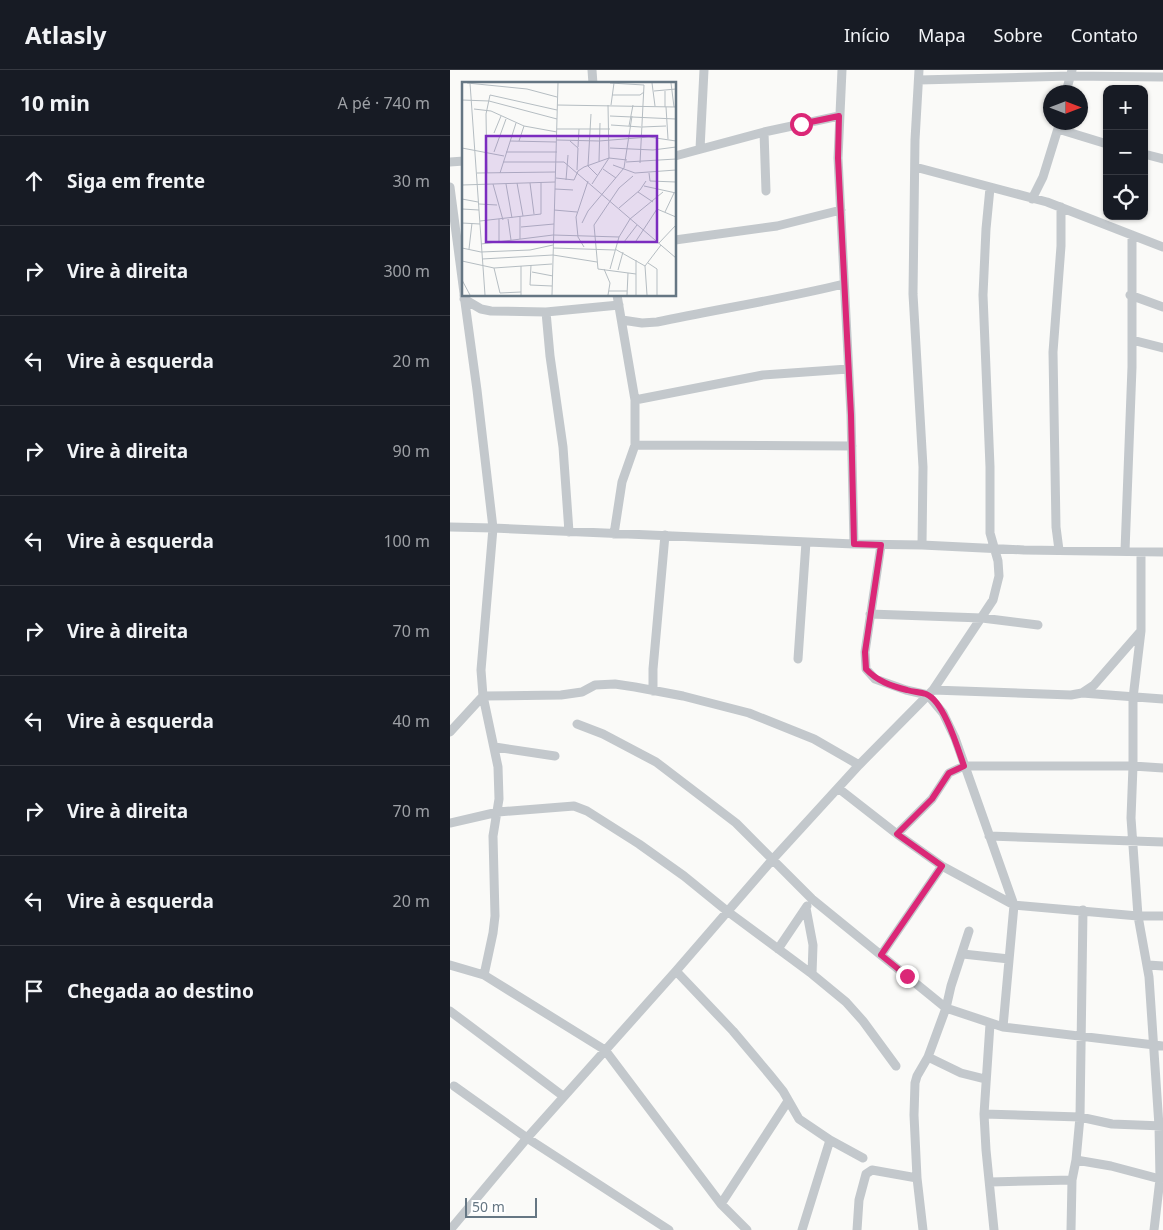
<!DOCTYPE html>
<html lang="pt">
<head>
<meta charset="utf-8">
<style>
  body { margin:0; font-family:"Noto Sans",sans-serif; background:#242831; color:#f1f3f6 }
  .controls { position:absolute; right:15px; top:15px; display:grid; overflow:hidden; border-radius:10px; box-shadow:0 1px 4px #0004 }
  .controls button { width:45px; height:45px; display:grid; place-items:center; padding:0; border:0; border-bottom:1px solid #363941; background:#171b24; color:#f1f3f6; font:25px sans-serif }
  .compass { position:absolute; left:593px; top:15px; width:45px; height:45px; border-radius:50%; background:#171b24; box-shadow:0 1px 4px #0004; rotate:90deg }
  .scale { position:absolute; left:15px; bottom:12px; width:72px; box-sizing:border-box; padding-left:5px; border:2px solid #657683; border-top:0; font-size:14px; line-height:18px; white-space:nowrap; color:#657683; -webkit-text-stroke:4px #fff; paint-order:stroke }
  .stop { position:absolute; width:15px; height:15px; margin:-11px; border:4px solid #db2777; border-radius:50%; background:#fff }
  .stop.end { background:#db2777; border-color:#fff; box-shadow:0 1px 5px #0008 }
  .list { margin:0; padding:0; list-style:none }
  h2 { display:flex; justify-content:space-between; align-items:center; height:65px; margin:0; padding:0 20px; font-size:21px }
  h2 small { font-size:16px; font-weight:400; color:#9ea1a6 }
  .list li { display:grid; grid-template-columns:32px 1fr auto; gap:15px; align-items:center; box-sizing:border-box; height:90px; padding:0 20px; border-top:1px solid #363941 }
  .list b { display:block; font-size:19px; white-space:nowrap }
  .list em { font-size:16px; font-style:normal; color:#9ea1a6 }
  .icon { flex:none; width:28px; height:28px; fill:none; stroke:currentColor; stroke-width:2; stroke-linecap:round; stroke-linejoin:round }
  .map { position:relative; flex:none; width:713px; height:1160px; overflow:hidden }
  header { display:flex; align-items:center; gap:30px; box-sizing:border-box; height:70px; padding:0 25px; background:#171b24; border-bottom:1px solid #363941 }
  header strong { font-size:24px }
  nav { display:flex; gap:28px; margin-inline-start:auto; font-size:18px }
  main { display:flex }
  aside { flex:1; background:#171b24 }
  .map>svg:first-child { display:block }
</style>
</head>
<body>
<header>
<strong>Atlasly</strong>
<nav><a>Início</a><a>Mapa</a><a>Sobre</a><a>Contato</a></nav>
</header>
<main>
<aside>
<h2>10 min<small>A pé · 740 m</small></h2>
<ul class="list">
<li><svg class="icon" aria-label="ahead" viewBox="0 0 24 24"><path d="M12 20V5M6 11l6-6 6 6"/></svg><div><b>Siga em frente</b></div><em>30 m</em></li>
<li><svg class="icon" aria-label="right" viewBox="0 0 24 24"><path d="M7 20v-9h11M14 6l5 5-5 5"/></svg><div><b>Vire à direita</b></div><em>300 m</em></li>
<li><svg class="icon" aria-label="left" viewBox="0 0 24 24"><path d="M17 20v-9H6M10 6l-5 5 5 5"/></svg><div><b>Vire à esquerda</b></div><em>20 m</em></li>
<li><svg class="icon" aria-label="right" viewBox="0 0 24 24"><path d="M7 20v-9h11M14 6l5 5-5 5"/></svg><div><b>Vire à direita</b></div><em>90 m</em></li>
<li><svg class="icon" aria-label="left" viewBox="0 0 24 24"><path d="M17 20v-9H6M10 6l-5 5 5 5"/></svg><div><b>Vire à esquerda</b></div><em>100 m</em></li>
<li><svg class="icon" aria-label="right" viewBox="0 0 24 24"><path d="M7 20v-9h11M14 6l5 5-5 5"/></svg><div><b>Vire à direita</b></div><em>70 m</em></li>
<li><svg class="icon" aria-label="left" viewBox="0 0 24 24"><path d="M17 20v-9H6M10 6l-5 5 5 5"/></svg><div><b>Vire à esquerda</b></div><em>40 m</em></li>
<li><svg class="icon" aria-label="right" viewBox="0 0 24 24"><path d="M7 20v-9h11M14 6l5 5-5 5"/></svg><div><b>Vire à direita</b></div><em>70 m</em></li>
<li><svg class="icon" aria-label="left" viewBox="0 0 24 24"><path d="M17 20v-9H6M10 6l-5 5 5 5"/></svg><div><b>Vire à esquerda</b></div><em>20 m</em></li>
<li><svg class="icon" aria-label="arrive" viewBox="0 0 24 24"><path d="M6 21V4h12l-3 4 3 4H6"/></svg><div><b>Chegada ao destino</b></div></li>
</ul>
</aside>
<div class="map">
<svg width="713" height="1160" viewBox="0 0 713 1160">
  <rect width="100%" height="100%" fill="#fafaf8"/>
  <g fill="none" stroke-linecap="round" stroke-linejoin="round">
    <path stroke="#c3c8cc" stroke-width="9" d="M142 0 143 14
      M392 0 388 88 401 345 404 474
      M469 0 465 70 463 224 473 397 472 475
      M469 10 620 6 713 7
      M616 22 622 0
      M608 59 657 74
      M314 62 316 121
      M250 79 254 0
      M694 84 713 89
      M225 86 314 62 389 46
      M0 92 14 91
      M465 97 597 132 713 177
      M0 117 14 223
      M582 129 593 107 610 52
      M225 170 327 156 391 140
      M14 225 27 320 43 458 31 600 33 626 48 697 49 729 43 766 45 846 43 863 34 905
      M167 225 185 330V375L402 376
      M680 225 713 237
      M14 229 31 239 41 241 96 242 169 235
      M96 242 100 286 113 377 119 462
      M172 250 192 253 207 252C269 239 332 229 394 214
      M682 270 713 278
      M185 330 313 305 398 299
      M0 457 43 458 404 474 472 475 574 480 713 482
      M164 464 172 412 185 375
      M431 475 415 582 416 599 425 609 456 620 478 625 493 643 505 668 564 835 553 957
      M609 480 606 457 603 282 611 176V137
      M675 481 682 297V165
      M691 483V561L683 628V696L681 748 688 846 699 907 709 1056 710 1109 704 1160
      M420 544 532 548 588 555
      M348 589 356 472
      M483 620 621 625 632 623 644 615 691 561
      M203 621V599L215 465
      M632 623 713 629
      M33 626 111 625 132 622 145 615 165 614 185 617 233 626 299 643 364 669 409 695
      M127 654 153 664 206 692 286 753 362 829 496 938 553 957 713 976
      M0 662 33 626
      M45 677 105 686
      M388 718 447 764 492 796 564 835 688 846H713
      M0 753 48 742 124 736 137 741 189 774 234 806 277 841 362 904 396 932 413 951 446 996
      M447 764 482 729 499 703 514 696H683L713 698
      M539 766 713 772
      M356 838 363 875 362 904
      M328 879 357 836
      M513 884 559 889
      M431 885 492 796
      M0 895 34 905 155 980 271 1134 297 1160
      M698 895 713 896
      M226 901 283 961 320 1005 333 1021 349 1049 380 1070 413 1088
      M0 941 113 1026
      M540 954 534 1044 536 1080 544 1160
      M478 987 511 1003 535 1009
      M4 1016 77 1068 219 1160
      M534 1044 630 1047 662 1054 713 1056
      M626 1090 661 1096 710 1109
      M540 1112 622 1110
      M271 1134 338 1031
      M0 1160 77 1068 226 901 323 789 409 695 483 620 543 530 549 506 548 491 540 463V397L533 225 536 159 540 118
      M352 1160 380 1070
      M407 1160 409 1130 416 1104 422 1100 467 1108
      M473 1160 467 1108 464 1045 465 1013 467 1006 478 987 496 938 501 916 519 861
      M621 1160 622 1110 626 1090 630 1047 633 840"/>
  </g>
  <g fill="none" stroke-linecap="round" stroke-linejoin="round">
    <path stroke="#db2777" stroke-width="6" d="M351 54 389 46 388 88 401 345 404 474 431 475 415 582 416 599C427 611 441 616 457 620 463 622 470 622 476 624 494 631 508 679 514 696L499 703 482 729 447 764 492 796 431 885 457 906"/>
  </g>
  <g transform="translate(12 12)">
    <rect width="214" height="214" fill="#fafaf8"/>
    <path fill="none" stroke="#b5bdc2" stroke-width="1" d="M5 1 65 7 95 15M8 1 23 213M148 1 182 3 178 81M190 1 193 24M209 1 212 25M192 9 214 7M203 9V25M150 13H178L182 10M0 18 27 19 95 37M95 23 214 25M149 23 152 1M204 25 206 57M12 27 29 29 62 44 95 50M129 32 126 84 136 94M148 34 214 37M149 43 179 45M167 44 171 23M180 45 204 44M95 47H148M32 51 39 34M95 58 137 59 187 55 214 59M48 59 94 60M57 59 62 44M108 59 116 66 115 88M116 65 117 47M0 66 42 74M148 66 191 68 214 65M32 70 44 37M44 70H95M137 79 138 41M41 80H102L214 176M164 80 214 77M151 83 173 91 214 88M141 87 154 96M15 91 93 90M25 91 24 32 28 13 95 28M38 91 54 41M187 91 188 99 214 100M171 94 157 106 132 143 136 187 174 192M94 96 112 98 116 89 122 85 147 76 165 78M104 98 106 73M55 101 61 134M68 101 72 132M31 102 41 138M44 102 50 136M130 102 147 76 146 23M0 103 93 100M182 104 214 111M93 107 111 108M176 110 191 120M0 117 16 120M17 122 35 123M157 126 178 108 184 99M0 127 17 128M92 128 115 130M203 130 212 111M37 137V160M46 137 49 158M18 139 79 132V100M0 141 18 142M120 141 126 129 162 86 170 34M59 145 92 142M58 157V135M174 159 195 127 214 135M162 160 175 143M197 161 214 143M19 162 91 153 157 155M122 165 116 155 114 135 126 99M0 166 19 170 68 168 91 163M91 166 153 168M7 167 10 141M153 167 183 184M20 177 91 173 135 180M174 178V213M0 179 32 186 90 182M186 181 195 187V213M69 183 68 203 90 204M59 184V213M32 186 38 211 59 210M142 187 148 201 146 213M148 187 157 155 168 137 201 110M156 188 161 170M70 190 91 194M0 198 8 213M147 209H165M90 213 96 1M165 213 166 191M185 213 183 184 199 163"/>
    <path fill="#7b2cbf" fill-opacity="0.15" stroke="#7b2cbf" stroke-width="2.5" d="M24 54H195V160H24Z"/>
    <rect width="214" height="214" fill="none" stroke="#657683" stroke-width="2.5"/>
  </g>
</svg>
<div class="controls">
<button>+</button>
<button>−</button>
<button><svg class="icon" aria-label="locate" viewBox="0 0 24 24"><circle cx="12" cy="12" r="6"/><path d="M12 2v4M12 18v4M2 12h4M18 12h4"/></svg></button>
</div>
<svg class="compass" viewBox="-18 -18 36 36"><path d="M0-13l5 13h-10z" fill="#e53935"/><path d="M0 13l5-13h-10z" fill="#9ea1a6"/></svg>
<div class="scale">50 m</div>
<div class="stop" style="left:351px;top:54px"></div>
<div class="stop end" style="left:457px;top:906px"></div>
</div>
</main>
</body>
</html>
